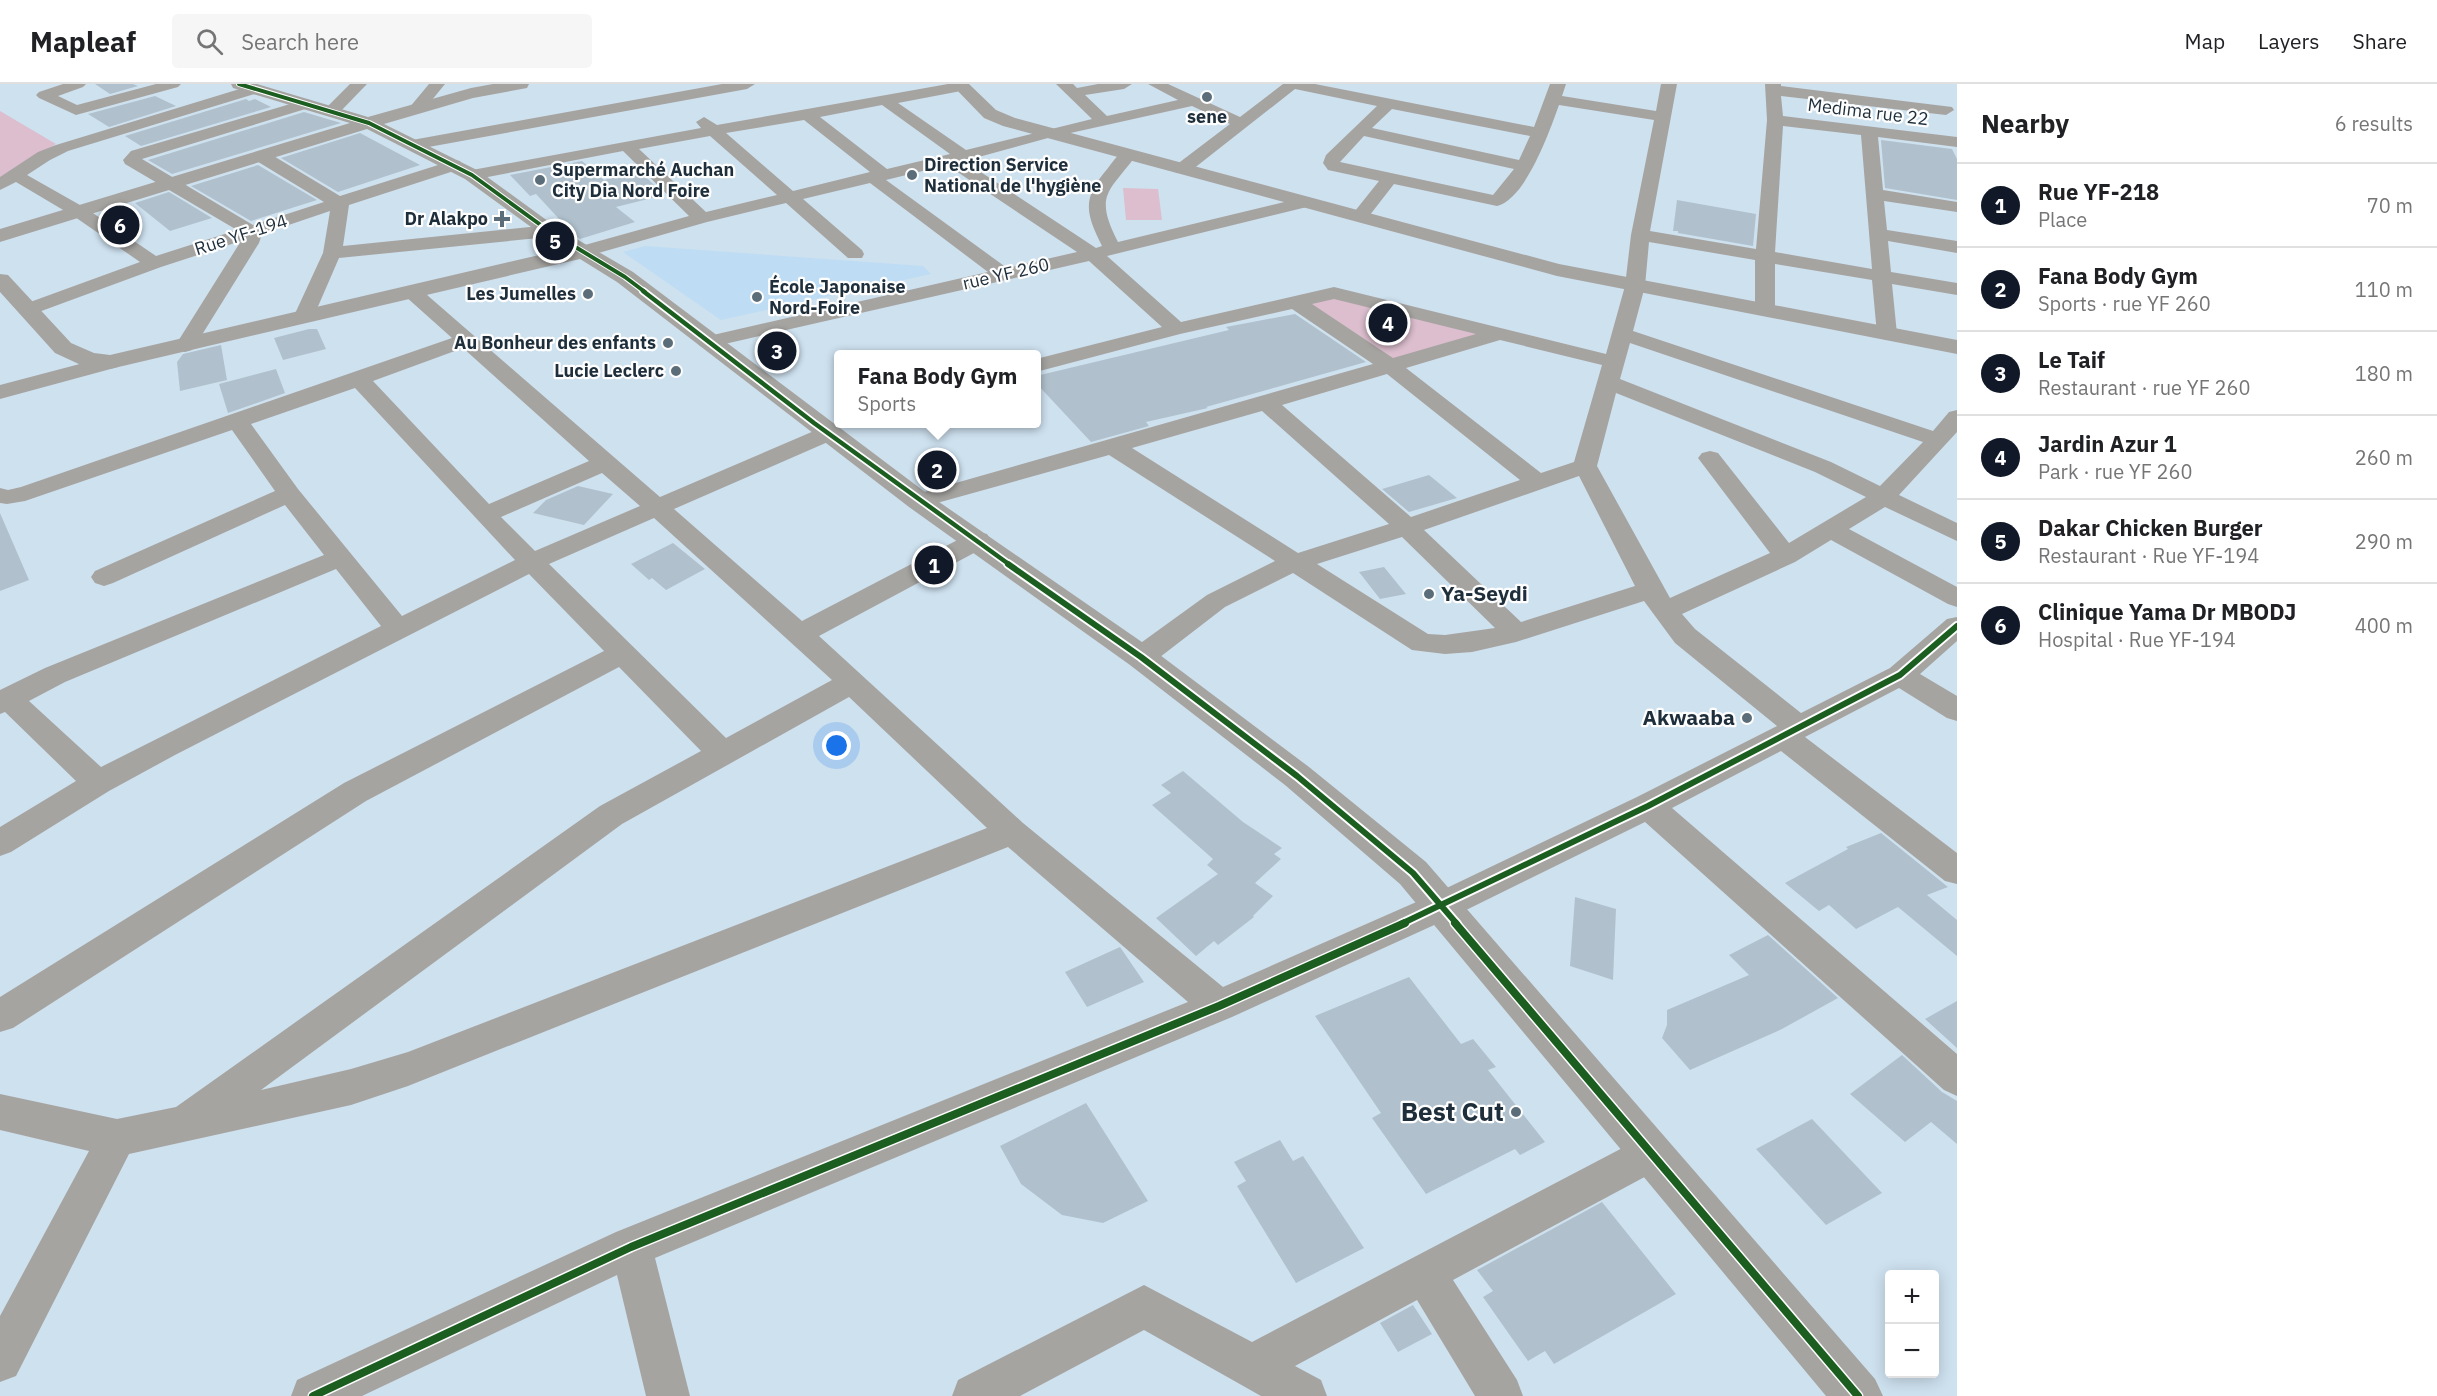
<!DOCTYPE html>
<html lang="en">
<head>
<meta charset="utf-8">
<style>
  body { margin:0; font-family:"IBM Plex Sans",sans-serif; background:#f6f6f6; color:#202124 }
  .controls { position:absolute; right:18px; bottom:18px; display:grid; overflow:hidden; border-radius:6px; box-shadow:0 3px 15px #0003 }
  .controls button { width:54px; height:54px; display:grid; place-items:center; padding:0; border:0; border-bottom:2px solid #e0e0e0; background:#fff; color:#202124; font:30px sans-serif }
  .you { position:absolute; left:837px; top:662px; width:21px; height:21px; margin:-15px; border:4px solid #fff; border-radius:50%; background:#1a73e8; box-shadow:0 0 0 9px #1a73e833 }
  .badge { display:grid; place-items:center; width:39px; height:39px; border-radius:50%; background:#111827; color:#fff; font-size:20px; font-weight:700 }
  .pin { position:absolute; translate:-50% -50%; border:3px solid #fff; box-shadow:0 2px 6px #0006 }
  .popup { position:absolute; left:834px; top:266px; width:207px; height:78px; box-sizing:border-box; display:grid; place-content:center; border-radius:6px; background:#fff; filter:drop-shadow(0 2px 4px #0005); font-size:20px; white-space:nowrap; color:#757577 }
  .popup b { font-size:22px; color:#202124 }
  .popup::after { content:''; position:absolute; left:50%; top:100%; margin-left:-12px; border:12px solid transparent; border-top-color:#fff }
  .list { margin:0; padding:0; list-style:none }
  h2 { display:flex; justify-content:space-between; align-items:center; height:78px; margin:0; padding:0 24px; font-size:26px }
  h2 small { font-size:20px; font-weight:400; color:#757577 }
  .list li { display:grid; grid-template-columns:39px 1fr auto; gap:18px; align-items:center; box-sizing:border-box; height:84px; padding:0 24px; border-top:2px solid #e0e0e0 }
  .list b { display:block; font-size:22px; white-space:nowrap }
  .list p { margin:0; font-size:20px; white-space:nowrap; color:#757577 }
  .list em { font-size:20px; font-style:normal; color:#757577 }
  .icon { flex:none; width:33px; height:33px; fill:none; stroke:currentColor; stroke-width:2; stroke-linecap:round; stroke-linejoin:round }
  .map { position:relative; flex:none; width:1957px; height:1312px; overflow:hidden }
  header { display:flex; align-items:center; gap:36px; box-sizing:border-box; height:84px; padding:0 30px; background:#fff; border-bottom:2px solid #e0e0e0 }
  header strong { font-size:28px }
  nav { display:flex; gap:33px; margin-inline-start:auto; font-size:21px }
  .search { width:420px; height:54px; background:#f6f6f6; display:flex; align-items:center; gap:15px; box-sizing:border-box; padding:0 21px; border-radius:6px; color:#757577; font-size:22px }
  main { display:flex }
  aside { flex:1; background:#fff }
  .map>svg:first-child { display:block }
</style>
</head>
<body>
<header>
<strong>Mapleaf</strong>
<div class="search"><svg class="icon" aria-label="search" viewBox="0 0 24 24"><circle cx="10" cy="10" r="6"/><path d="M15 15l6 6"/></svg>Search here</div>
<nav><a>Map</a><a>Layers</a><a>Share</a></nav>
</header>
<main>
<div class="map">
<svg width="1957" height="1312" viewBox="0 0 1957 1312">
  <rect width="100%" height="100%" fill="#cee1ef"/>
  <path fill="#bedcf3" d="M645 162 923 182 931 190 721 236 623 168Z"/>
  <path fill="#dcbece" d="M0 27 56 60 0 97Z
    M1123 104 1158 105 1162 136H1126Z
    M1336 212 1482 250 1390 276 1306 219Z"/>
  <path fill="#b0c1cd" d="M95 0H133L138 2 110 10Z
    M155 12 176 22 109 43 88 30Z
    M246 15 249 17 255 15 271 23 141 62 125 52Z
    M304 28 341 39 172 90 148 76Z
    M360 49 420 81 338 108 281 74Z
    M1881 56 1952 65 1957 75V116L1885 104Z
    M582 77 604 96 640 87 664 111 616 123 635 138 580 155 573 150 536 110 530 112 510 91Z
    M258 81 317 116 251 137 191 102Z
    M169 108 212 134 170 147 135 119Z
    M1677 116 1756 130 1753 162 1678 149V147H1673Z
    M1295 230 1366 278 1206 323 1208 324 1146 338 1149 342 1091 358 1036 299V292L1229 246 1226 243Z
    M309 245H317L326 265 283 276 274 254Z
    M221 261 227 296 180 307 177 278 183 270Z
    M276 285 285 309 228 329 219 300Z
    M1429 391 1457 414 1409 428 1382 405Z
    M578 402 613 410 584 441 533 429 546 416Z
    M0 429 29 496 0 507Z
    M673 459 705 485 666 506 652 494 649 496 631 480Z
    M1384 483 1406 510 1380 515 1359 488Z
    M1183 687 1243 738 1282 764 1274 770 1281 775 1255 799 1273 812 1253 832 1254 833 1218 861 1214 857 1196 872 1156 834 1218 790 1207 781 1213 775 1152 721 1171 709 1161 701Z
    M1881 749 1948 803 1927 811 1957 836V872L1898 823 1856 845 1829 821 1819 827 1785 799 1848 765 1846 763Z
    M1575 813 1616 825 1613 896 1570 882Z
    M1768 851 1838 914 1782 945 1690 986 1662 954 1667 941V926L1749 891 1729 871Z
    M1120 863 1144 898 1087 923 1065 888Z
    M1409 893 1461 960 1473 955 1496 983 1488 986 1545 1058 1520 1071 1515 1065 1426 1110 1372 1034 1381 1029 1315 932Z
    M1957 917V964L1925 935Z
    M1902 971 1942 1008 1957 1017V1060L1931 1038 1905 1058 1850 1010Z
    M1086 1019 1148 1117 1103 1139 1062 1131 1021 1100 1000 1062Z
    M1812 1035 1882 1109 1826 1141 1756 1065Z
    M1280 1056 1293 1077 1303 1072 1364 1164 1296 1199 1237 1102 1246 1097 1234 1078Z
    M1602 1118 1676 1210 1554 1280 1545 1267 1528 1277 1483 1213 1493 1207 1477 1186Z
    M1413 1221 1432 1250 1398 1268 1380 1239Z"/>
  <g fill="none" stroke-linecap="round" stroke-linejoin="round">
    <path fill="#a6a4a1" fill-rule="evenodd" d="M63 0H86L83 3 58 12 77 21 156 0H181L178 3 76 31 39 14 36 11 39 8Z
      M256 0 264 5 261 8 68 67 50 76 27 91 87 125 156 172 237 146 125 80 123 76 131 67 307 15 312 17 315 20 312 23 142 75 253 141 324 118 255 76 253 72 255 68H267L340 112 454 76 460 77 462 81 460 85 349 121 343 162 549 141 555 143 558 147 555 151 549 153 339 174 313 234 310 238H296L293 234 323 169 330 127 262 150 259 159 195 262 192 266 185 268 178 266 175 262 241 157 161 183 36 229H22L19 225 22 221 140 178 75 133 16 98 0 106V93L38 68 56 61Z
      M350 0H367L338 30H326L324 27 326 24Z
      M429 0H445L423 27H411L409 24Z
      M722 0H755L747 5 412 66 404 61 412 56Z
      M948 0H967L969 2 961 7 898 19 966 66 1092 35 1056 0H1073L1077 4 1098 0H1132L1124 5 1085 11 1107 32 1178 16 1148 0H1168L1240 33 1283 0H1315L1534 43 1550 0H1566L1562 12 1656 27 1661 0H1677L1650 147 1756 165 1767 36 1765 0H1781V2L1952 23 1954 26 1946 31 1781 12 1783 32 1957 53V63L1878 53 1883 106 1957 118V128L1884 117 1887 146 1957 157V169L1888 157 1891 188 1957 199V211L1892 200 1897 250 1894 254 1887 256 1880 254 1877 250 1872 196 1775 180V226L1772 230H1758L1755 226V176L1649 158 1645 202 1633 247 1933 347 1949 328 1957 326V348L1899 411 1957 439V457L1885 423 1849 445 1957 503V523L1948 520 1831 456 1795 478 1682 530 1695 545 1801 629 1890 584 1947 535 1957 533V557L1920 590 1957 612V637L1947 634 1899 604 1805 653 1957 769V800L1945 797 1781 667 1672 724 1957 970V1012L1944 1006 1645 738 1454 832 1232 933 655 1174 690 1312H646L617 1191 362 1312H291L297 1296 616 1148 1188 918 1008 763 408 1002 351 1021 129 1070 16 1292 0 1298V1232L89 1067 0 1046V1010L117 1035 176 1023 600 722 701 667 619 583 366 717 13 944 0 948V913L344 699 604 567 529 490 175 671 109 707 11 768 0 772V743L76 697 5 628 0 630V606L45 584 324 471 285 421 113 499 104 502 95 499 91 493 95 487 275 407 232 346 25 417 7 420 0 419V404L8 406 21 403 452 254 405 212 402 208 405 204H419L660 413 821 344 829 342 837 344 840 349 837 354 674 425 802 537 969 450 978 448 987 450 991 456 987 462 819 552 1023 739 1223 903 1430 812 1637 713 1777 642 1675 559 1644 517 1516 558 1472 568 1445 570 1412 566 1293 489 1225 523 1151 580 1141 583 1131 580 1127 573 1131 566 1207 511 1275 477 1109 371 919 424 910 422 907 417 910 412 1373 280 1292 225 1180 250 1036 288V275L1162 243 1089 177 707 264 700 262 697 258 700 254 988 188 870 99 803 115 862 166 864 170 862 174H848L786 119 707 138 581 174 574 172 572 168 574 164 689 132 623 67 472 96 466 95 463 91 466 87 472 86 701 44 696 38 704 33 717 41ZM1295 5 1377 22 1326 71 1323 79 1328 86 1379 97 1351 132 1354 136H1366L1394 100 1497 122C1526 115 1550 46 1559 21L1654 36 1631 151 1625 202 1606 270 1334 203 1181 238 1107 172 1311 122 1314 118 1311 114 1305 113 1118 158C1093 109 1110 108 1137 70L1129 65C1120 67 1114 76 1108 84 1082 114 1085 128 1102 162L1096 164 964 77 1048 54 1192 22 1230 40 1176 81 1174 85 1176 89H1188ZM882 21 950 70 887 85 820 33ZM1392 25 1530 52 1519 76 1372 44ZM804 36 870 88 793 107 726 49ZM1783 42 1861 51 1872 185 1775 168ZM710 52 777 111 706 128 639 65ZM1364 52 1514 85 1493 111 1340 78ZM947 81 1077 168 1007 184 886 96ZM1334 215 1476 250 1393 274 1312 220ZM1500 256 1602 281 1574 378 1541 389 1406 284ZM1630 259 1923 358 1880 402 1831 378 1620 295ZM463 264 589 377 489 420 373 297ZM1387 290 1520 396 1411 433 1282 321ZM355 304 515 476 402 532 298 405 251 340ZM1616 309 1815 388 1866 413 1789 459 1718 369 1710 367 1702 369 1698 374 1770 469 1670 514 1597 382ZM1262 327 1389 440 1298 469 1132 364ZM602 389 640 422 535 467 501 433ZM1579 392 1635 502 1521 538 1424 446ZM654 434 832 596 726 654 549 480ZM1402 453 1495 544 1445 551 1428 550 1317 480ZM336 485 381 542 101 683 29 617 65 598ZM849 613 987 744 408 968 351 985 261 1006 622 740Z
      M110 272 118 273 121 278 118 283 0 315V301Z
      M1651 1049 1665 1054 1671 1068 1665 1082 1453 1196 1517 1296 1523 1312H1475L1417 1216 1295 1282 1321 1296 1327 1312H1261L1144 1246 1020 1312H952L958 1296 1144 1201 1252 1258Z"/>
    <path fill="#a6a4a1" fill-rule="evenodd" d="M231 0H257L368 33 471 4 493 0H529L527 4 473 14 384 40 479 87 556 143 633 188 929 411 1152 565 1309 683 1426 778 1875 1295 1883 1312H1826L1400 800 1285 701 1130 581 909 423 617 198 580 175 110 285 81 281 55 269 0 208V190L8 191 71 259 94 269 110 271 565 165 542 151 465 95 367 45 0 158V145L350 39 233 4Z
      M951 0H969L996 26 1015 34 1559 180 1957 256V270L1557 192 1003 42 984 34Z"/>
    <g stroke="#fefefe" stroke-width="6">
      <path id="cycleway-far3" d="M239 0 369 39 472 91 549 147 625 193 645 208"/>
    </g>
    <g stroke="#fefefe" stroke-width="8">
      <path id="cycleway-far2" d="M643 207 814 339 1010 481"/>
    </g>
    <g stroke="#fefefe" stroke-width="10">
      <path id="cycleway-far1" d="M1008 480 1141 573 1297 692 1413 789 1457 840
        M1401 840 1648 722 1900 591 1957 542"/>
    </g>
    <g stroke="#fefefe" stroke-width="11">
      <path id="cycleway" d="M1455 839 1858 1312
        M313 1312 631 1163 1219 922 1405 839"/>
    </g>
    <use href="#cycleway-far3" stroke="#1b5e20" stroke-width="4"/>
    <use href="#cycleway-far2" stroke="#1b5e20" stroke-width="4.5"/>
    <use href="#cycleway-far1" stroke="#1b5e20" stroke-width="6"/>
    <use href="#cycleway" stroke="#1b5e20" stroke-width="8"/>
  </g>
  <g fill="#5c6d7a" stroke="#fefefe" stroke-width="2">
    <circle cx="1207" cy="13" r="6"/>
    <circle cx="912" cy="91" r="6"/>
    <circle cx="540" cy="96" r="6"/>
    <path d="M499 126h6v6h6v6h-6v6h-6v-6h-6v-6h6z"/>
    <circle cx="588" cy="210" r="6"/>
    <circle cx="757" cy="213" r="6"/>
    <circle cx="668" cy="259" r="6"/>
    <circle cx="676" cy="287" r="6"/>
    <circle cx="1429" cy="510" r="6"/>
    <circle cx="1747" cy="634" r="6"/>
    <circle cx="1516" cy="1028" r="6"/>
  </g>
  <g text-anchor="middle" stroke-width="4.5" stroke-linejoin="round" paint-order="stroke">
    <g font-size="18" fill="#1e2e3b" stroke="#fefefe">
      <text transform="translate(1868 28) rotate(7)" y="6">Medima rue 22</text>
      <text transform="translate(241 151) rotate(-18)" y="6">Rue YF-194</text>
      <text transform="translate(1006 190) rotate(-13)" y="6">rue YF 260</text>
    </g>
    <g font-size="18" font-weight="bold" fill="#1e2e3b" stroke="#fefefe" text-anchor="end">
      <text x="1207" y="39" text-anchor="middle">sene</text>
      <text x="924" y="87" text-anchor="start">Direction Service<tspan x="924" dy="21">National de l'hygiène</tspan></text>
      <text x="552" y="92" text-anchor="start">Supermarché Auchan<tspan x="552" dy="21">City Dia Nord Foire</tspan></text>
      <text x="488" y="141">Dr Alakpo</text>
      <text x="769" y="209" text-anchor="start">École Japonaise<tspan x="769" dy="21">Nord-Foire</tspan></text>
      <text x="576" y="216">Les Jumelles</text>
      <text x="656" y="265">Au Bonheur des enfants</text>
      <text x="664" y="293">Lucie Leclerc</text>
    </g>
    <g font-size="21" font-weight="bold" fill="#1e2e3b" stroke="#fefefe" text-anchor="start">
      <text x="1441" y="517">Ya-Seydi</text>
      <text x="1735" y="641" text-anchor="end">Akwaaba</text>
    </g>
    <g font-size="26" font-weight="bold" fill="#1e2e3b" stroke="#fefefe" text-anchor="end">
      <text x="1504" y="1037">Best Cut</text>
    </g>
  </g>
</svg>
<div class="controls">
<button>+</button>
<button>−</button>
</div>
<div class="you"></div>
<div class="pin badge" style="left:934px;top:481px">1</div>
<div class="pin badge" style="left:937px;top:386px">2</div>
<div class="popup"><b>Fana Body Gym</b>Sports</div>
<div class="pin badge" style="left:777px;top:267px">3</div>
<div class="pin badge" style="left:1388px;top:239px">4</div>
<div class="pin badge" style="left:555px;top:157px">5</div>
<div class="pin badge" style="left:120px;top:141px">6</div>
</div>
<aside>
<h2>Nearby<small>6 results</small></h2>
<ul class="list">
<li><span class="badge">1</span><div><b>Rue YF-218</b><p>Place</p></div><em>70 m</em></li>
<li><span class="badge">2</span><div><b>Fana Body Gym</b><p>Sports · rue YF 260</p></div><em>110 m</em></li>
<li><span class="badge">3</span><div><b>Le Taif</b><p>Restaurant · rue YF 260</p></div><em>180 m</em></li>
<li><span class="badge">4</span><div><b>Jardin Azur 1</b><p>Park · rue YF 260</p></div><em>260 m</em></li>
<li><span class="badge">5</span><div><b>Dakar Chicken Burger</b><p>Restaurant · Rue YF-194</p></div><em>290 m</em></li>
<li><span class="badge">6</span><div><b>Clinique Yama Dr MBODJ</b><p>Hospital · Rue YF-194</p></div><em>400 m</em></li>
</ul>
</aside>
</main>
</body>
</html>
